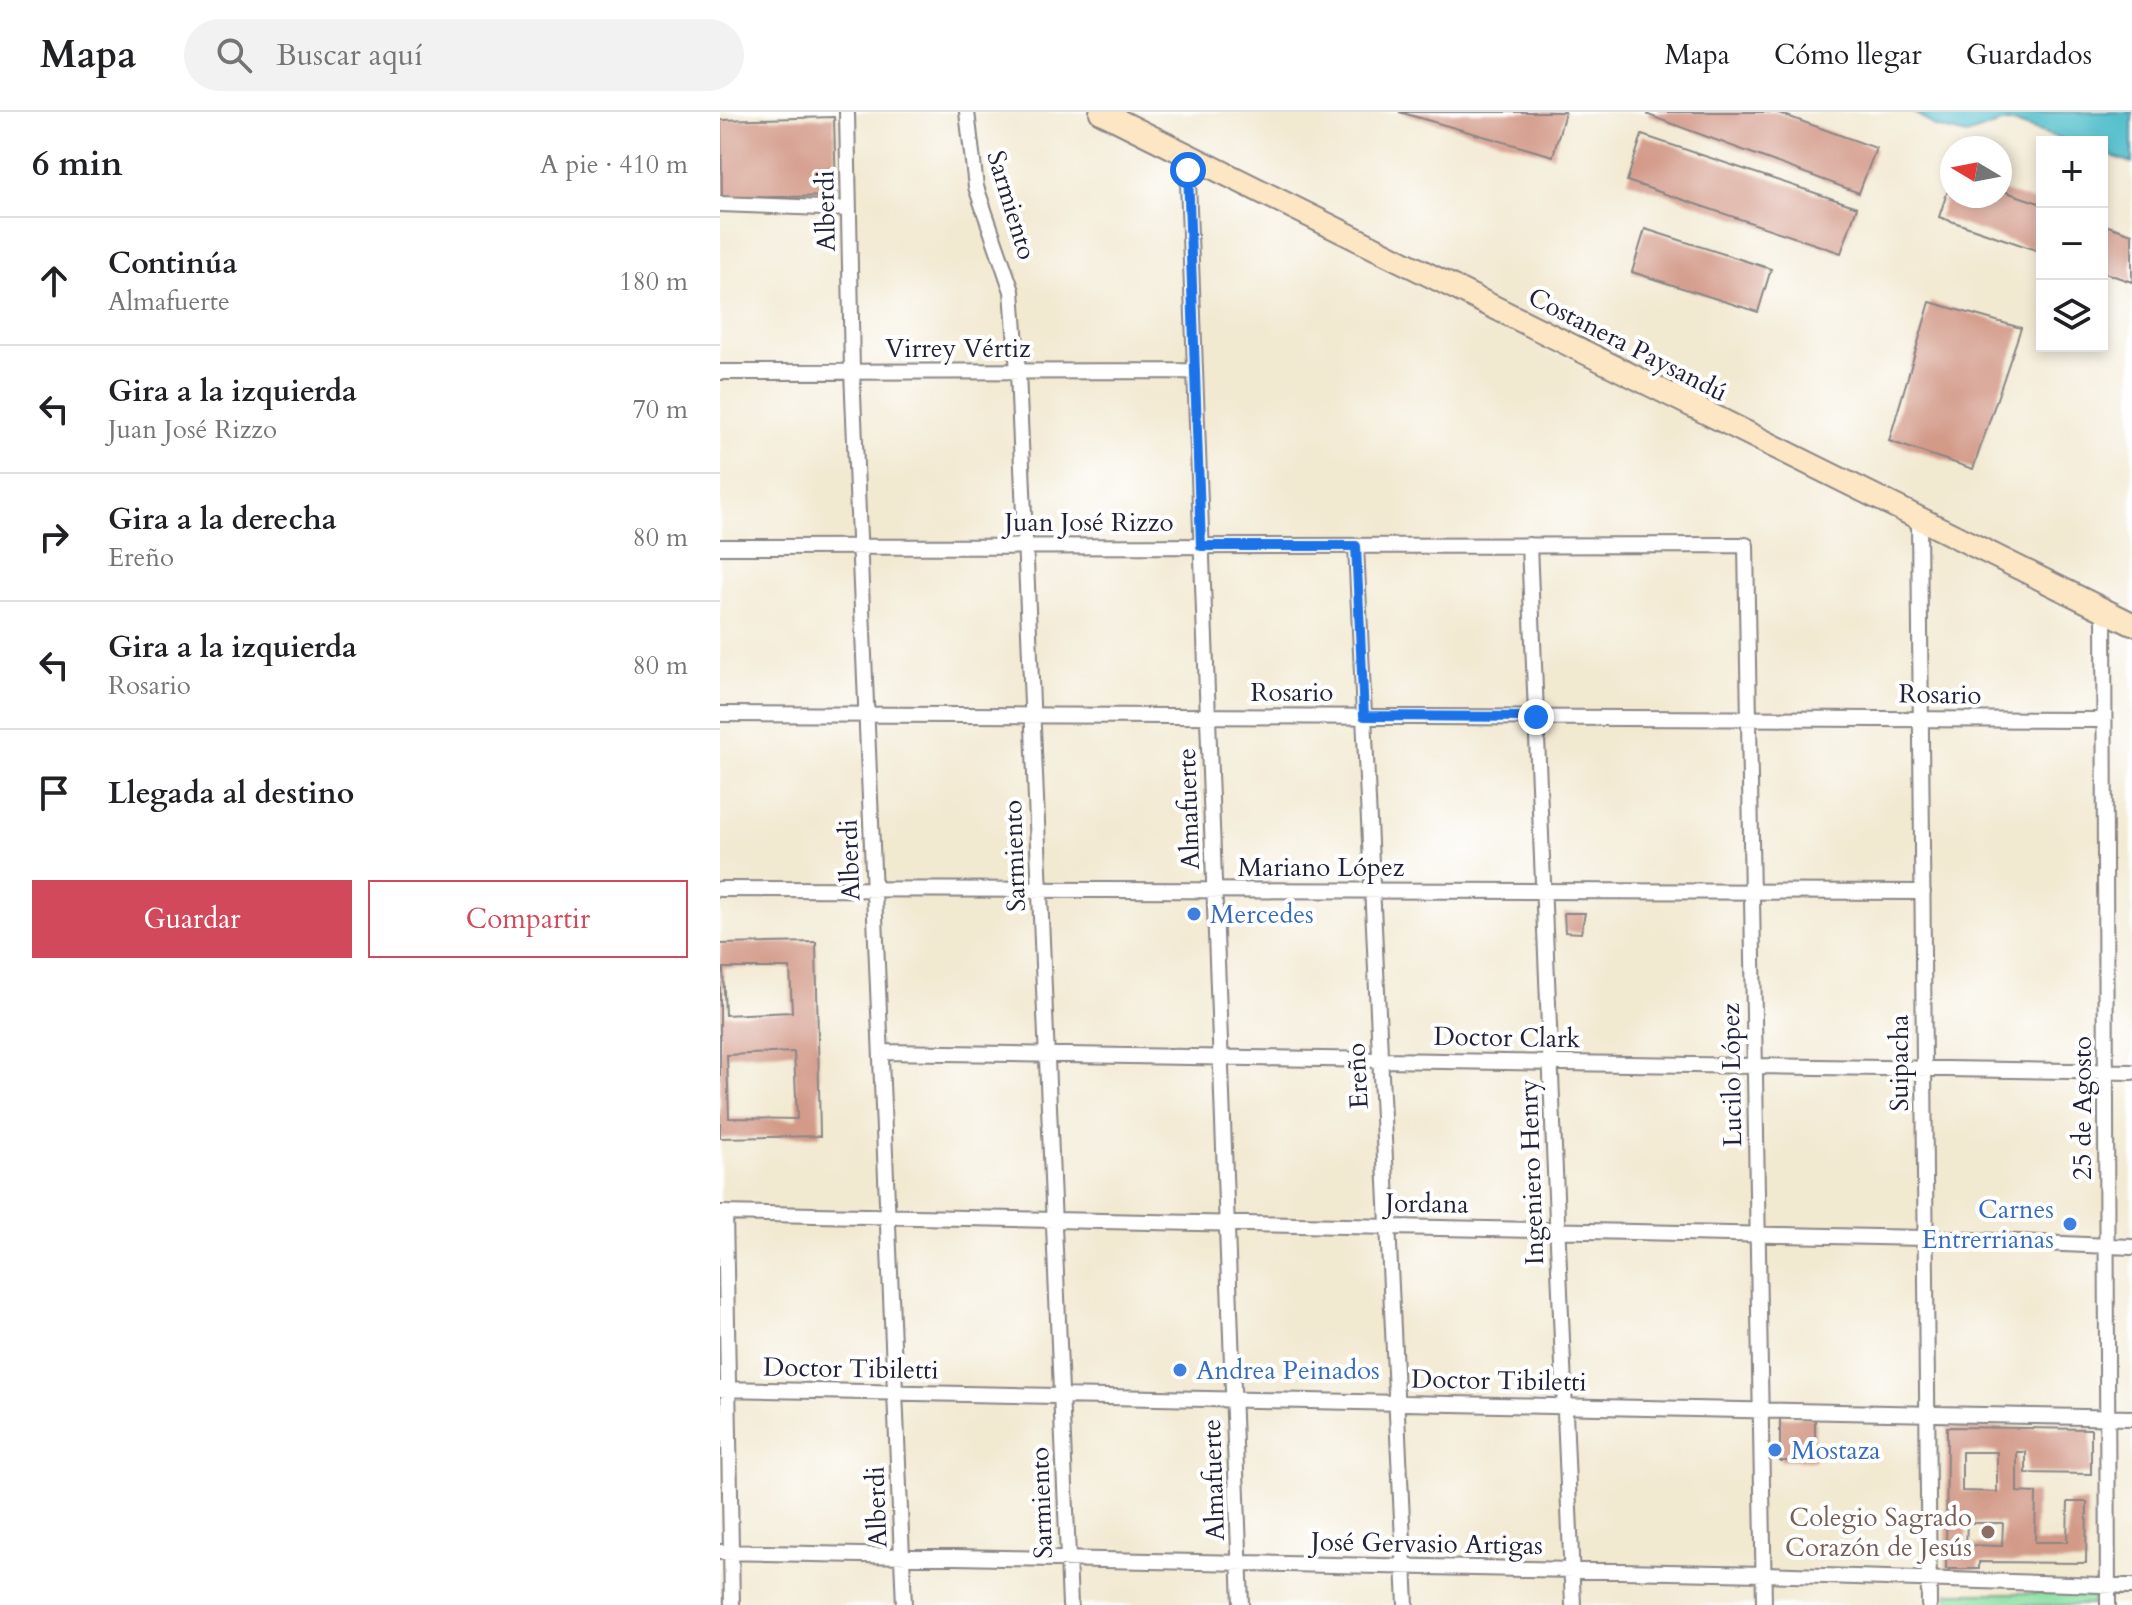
<!DOCTYPE html>
<html lang="es">
<head>
<meta charset="utf-8">
<style>
  body { margin:0; font-family:Cardo,serif; background:#f2f2f2; color:#202124 }
  .controls { position:absolute; right:24px; top:24px; display:grid; overflow:hidden; border-radius:0px; box-shadow:0 4px 12px #0003 }
  .controls button { width:72px; height:72px; display:grid; place-items:center; padding:0; border:0; border-bottom:2px solid #e0e0e0; background:#fff; color:#202124; font:40px sans-serif }
  .compass { position:absolute; left:1220px; top:24px; width:72px; height:72px; border-radius:50%; background:#fff; box-shadow:0 4px 12px #0003; rotate:280deg }
  .stop { position:absolute; width:24px; height:24px; margin:-18px; border:6px solid #1a73e8; border-radius:50%; background:#fff }
  .stop.end { background:#1a73e8; border-color:#fff; box-shadow:0 2px 8px #0008 }
  .list { margin:0; padding:0; list-style:none }
  h2 { display:flex; justify-content:space-between; align-items:center; height:104px; margin:0; padding:0 32px; font-size:34px }
  h2 small { font-size:26px; font-weight:400; color:#757577 }
  .list li { display:grid; grid-template-columns:52px 1fr auto; gap:24px; align-items:center; box-sizing:border-box; height:128px; padding:0 32px; border-top:2px solid #e0e0e0 }
  .list b { display:block; font-size:30px; white-space:nowrap }
  .list p { margin:0; font-size:26px; white-space:nowrap; color:#757577 }
  .list em { font-size:26px; font-style:normal; color:#757577 }
  .actions { display:flex; gap:16px; padding:24px 32px }
  .actions a { flex:1; padding:18px 0; border:2px solid #d1495b; border-radius:0px; text-align:center; font-size:28px; color:#d1495b }
  .actions .main { background:#d1495b; color:#fff }
  .icon { flex:none; width:44px; height:44px; fill:none; stroke:currentColor; stroke-width:2; stroke-linecap:round; stroke-linejoin:round }
  .map { position:relative; flex:none; width:1412px; height:1493px; overflow:hidden }
  header { display:flex; align-items:center; gap:48px; box-sizing:border-box; height:112px; padding:0 40px; background:#fff; border-bottom:2px solid #e0e0e0 }
  header strong { font-size:38px }
  nav { display:flex; gap:44px; margin-inline-start:auto; font-size:28px }
  .search { width:560px; height:72px; background:#f2f2f2; display:flex; align-items:center; gap:20px; box-sizing:border-box; padding:0 28px; border-radius:44px; color:#757577; font-size:30px }
  main { display:flex }
  aside { flex:1; background:#fff }
  .map>svg:first-child { display:block }
</style>
</head>
<body>
<header>
<strong>Mapa</strong>
<div class="search"><svg class="icon" aria-label="search" viewBox="0 0 24 24"><circle cx="10" cy="10" r="6"/><path d="M15 15l6 6"/></svg>Buscar aquí</div>
<nav><a>Mapa</a><a>Cómo llegar</a><a>Guardados</a></nav>
</header>
<main>
<aside>
<h2>6 min<small>A pie · 410 m</small></h2>
<ul class="list">
<li><svg class="icon" aria-label="ahead" viewBox="0 0 24 24"><path d="M12 20V5M6 11l6-6 6 6"/></svg><div><b>Continúa</b><p>Almafuerte</p></div><em>180 m</em></li>
<li><svg class="icon" aria-label="left" viewBox="0 0 24 24"><path d="M17 20v-9H6M10 6l-5 5 5 5"/></svg><div><b>Gira a la izquierda</b><p>Juan José Rizzo</p></div><em>70 m</em></li>
<li><svg class="icon" aria-label="right" viewBox="0 0 24 24"><path d="M7 20v-9h11M14 6l5 5-5 5"/></svg><div><b>Gira a la derecha</b><p>Ereño</p></div><em>80 m</em></li>
<li><svg class="icon" aria-label="left" viewBox="0 0 24 24"><path d="M17 20v-9H6M10 6l-5 5 5 5"/></svg><div><b>Gira a la izquierda</b><p>Rosario</p></div><em>80 m</em></li>
<li><svg class="icon" aria-label="arrive" viewBox="0 0 24 24"><path d="M6 21V4h12l-3 4 3 4H6"/></svg><div><b>Llegada al destino</b></div></li>
</ul>
<div class="actions"><a class="main">Guardar</a><a>Compartir</a></div>
</aside>
<div class="map">
<svg width="1412" height="1493" viewBox="0 0 1412 1493">
  <rect width="100%" height="100%" fill="#fff"/>
  <filter id="ink" filterUnits="userSpaceOnUse"><feTurbulence type="fractalNoise" baseFrequency=".0125" numOctaves="2"/><feDisplacementMap in="SourceGraphic" scale="16" xChannelSelector="R" yChannelSelector="G"/><feConvolveMatrix kernelMatrix="1 2 1 2 8 2 1 2 1" color-interpolation-filters="sRGB"/></filter>
  <filter id="wash" filterUnits="userSpaceOnUse"><feTurbulence type="fractalNoise" baseFrequency=".006" numOctaves="4" result="noise"/><feDisplacementMap in="SourceGraphic" scale="32" xChannelSelector="R" yChannelSelector="G"/><feGaussianBlur stdDeviation="1.8" result="paint"/><feColorMatrix in="noise" values="0 0 0 0 0 0 0 0 0 0 0 0 0 0 0 0 0 1.4 0 .05"/><feComposite in="paint" operator="in"/></filter>
  <g filter="url(#wash)">
    <rect width="100%" height="100%" fill="#f2e9d1"/>
    <path fill="#8ce0a2" stroke="#57816e" stroke-width="2" d="M1372 1481V1493H1228V1481Z"/>
    <path fill="#53bfcc" stroke="#3a7084" stroke-width="2" d="M1194 0H1412V51L1382 41V30H1350L1295 11H1281L1247 23 1215 15Z"/>
    <g id="blocks">
      <path fill="#d39a88" fill-rule="evenodd" d="M679 0H845L833 44Z
        M929 0H1056L1156 36 1139 81 928 3Z
        M114 5 116 84 2 86 1 8Z
        M922 23 1137 95 1121 141 907 69Z
        M1231 69 1232 84H1280V78L1322 92V140L1219 105Z
        M1382 112 1412 122V170L1382 160Z
        M925 117 1051 157 1038 200 912 160Z
        M1210 190 1301 216 1253 357 1169 329Z
        M844 801H865L861 821 845 820Z
        M96 830 100 1024 0 1026V832ZM3 856H70L72 900 5 903ZM74 940 77 1007 9 1006 7 943Z
        M1060 1305H1095V1349H1060Z
        M1227 1315 1371 1317V1362L1306 1361V1340H1297V1380L1316 1381 1315 1430H1347L1348 1390H1367L1366 1451 1259 1450V1457H1226ZM1242 1340H1277V1380L1242 1379ZM1247 1411H1283L1282 1434 1246 1433Z"/>
    </g>
  </g>
  <g filter="url(#ink)">
    <use href="#blocks" fill-opacity="0" stroke="#8a8686" stroke-width="2"/>
    <g fill="none" stroke-linecap="round" stroke-linejoin="round">
      <g stroke="#8a8686" stroke-width="18">
        <path id="street" d="M127 0 132 259 184 1493
          M247 0 256 75 292 179 298 260 350 1493
          M467 43 521 1493
          M0 92 129 97
          M0 260 475 259
          M1199 409 1209 1493
          M809 433 853 1493
          M636 434 686 1493
          M0 435 1026 433 1044 1493
          M1384 498 1388 1493
          M0 602 1384 608
          M0 777 1203 780
          M162 940 1412 960
          M0 1101 1205 1126 1412 1135
          M5 1101 12 1493
          M0 1277 1412 1306
          M0 1440 1044 1462 1412 1474"/>
      </g>
      <g stroke="#8a8686" stroke-width="26">
        <path id="secondary" d="M381 0 1412 512"/>
      </g>
      <use href="#street" stroke="#fff" stroke-width="14"/>
      <use href="#secondary" stroke="#fce6c4" stroke-width="22"/>
    </g>
  </g>
  <g fill="none" stroke-linecap="round" stroke-linejoin="round" filter="url(#ink)">
    <path stroke="#1a73e8" stroke-width="10" d="M468 58 481 434H636L644 604 816 605"/>
  </g>
  <g fill="#3f7fe0" stroke="#fff" stroke-width="3">
    <circle cx="474" cy="802" r="8"/>
    <circle cx="1350" cy="1112" r="8"/>
    <circle cx="460" cy="1258" r="8"/>
    <circle cx="1055" cy="1338" r="8"/>
  </g>
  <circle fill="#8d6e63" stroke="#fff" stroke-width="3" cx="1268" cy="1420" r="8"/>
  <g text-anchor="middle" stroke-width="8" stroke-linejoin="round" paint-order="stroke">
    <g font-size="26" fill="#22223b" stroke="#fff">
      <text transform="translate(292 93) rotate(73)" y="9">Sarmiento</text>
      <text transform="translate(105 99) rotate(-91)" y="9">Alberdi</text>
      <text transform="translate(908 232) rotate(27)" y="9">Costanera Paysandú</text>
      <text x="238" y="245">Virrey Vértiz</text>
      <text x="369" y="419">Juan José Rizzo</text>
      <text x="572" y="589">Rosario</text>
      <text transform="translate(1220 582) rotate(1)" y="9">Rosario</text>
      <text transform="translate(468 697) rotate(-92)" y="9">Almafuerte</text>
      <text transform="translate(294 744) rotate(-92)" y="9">Sarmiento</text>
      <text transform="translate(129 748) rotate(-92)" y="9">Alberdi</text>
      <text x="601" y="764">Mariano López</text>
      <text transform="translate(787 925) rotate(1)" y="9">Doctor Clark</text>
      <text transform="translate(1179 951) rotate(-90)" y="9">Suipacha</text>
      <text transform="translate(1011 963) rotate(-91)" y="9">Lucilo López</text>
      <text transform="translate(637 964) rotate(-93)" y="9">Ereño</text>
      <text transform="translate(1362 996) rotate(-90)" y="9">25 de Agosto</text>
      <text transform="translate(811 1060) rotate(-92)" y="9">Ingeniero Henry</text>
      <text transform="translate(707 1091) rotate(1)" y="9">Jordana</text>
      <text transform="translate(131 1256) rotate(1)" y="9">Doctor Tibiletti</text>
      <text transform="translate(779 1268) rotate(1)" y="9">Doctor Tibiletti</text>
      <text transform="translate(493 1368) rotate(-92)" y="9">Almafuerte</text>
      <text transform="translate(321 1391) rotate(-92)" y="9">Sarmiento</text>
      <text transform="translate(156 1395) rotate(-92)" y="9">Alberdi</text>
      <text transform="translate(707 1431) rotate(1)" y="9">José Gervasio Artigas</text>
    </g>
    <g font-size="26" fill="#366cbe" stroke="#fff" text-anchor="start">
      <text x="490" y="811">Mercedes</text>
      <text x="1334" y="1106" text-anchor="end">Carnes<tspan x="1334" dy="30">Entrerrianas</tspan></text>
      <text x="476" y="1267">Andrea Peinados</text>
      <text x="1071" y="1347">Mostaza</text>
    </g>
    <g font-size="26" fill="#785e54" stroke="#fff" text-anchor="end">
      <text x="1252" y="1414">Colegio Sagrado<tspan x="1252" dy="30">Corazón de Jesús</tspan></text>
    </g>
  </g>
</svg>
<div class="controls">
<button>+</button>
<button>−</button>
<button><svg class="icon" aria-label="layers" viewBox="0 0 24 24"><path d="M12 4l9 5-9 5-9-5zM3 14l9 5 9-5"/></svg></button>
</div>
<svg class="compass" viewBox="-18 -18 36 36"><path d="M0-13l5 13h-10z" fill="#e53935"/><path d="M0 13l5-13h-10z" fill="#757577"/></svg>
<div class="stop" style="left:468px;top:58px"></div>
<div class="stop end" style="left:816px;top:605px"></div>
</div>
</main>
</body>
</html>
